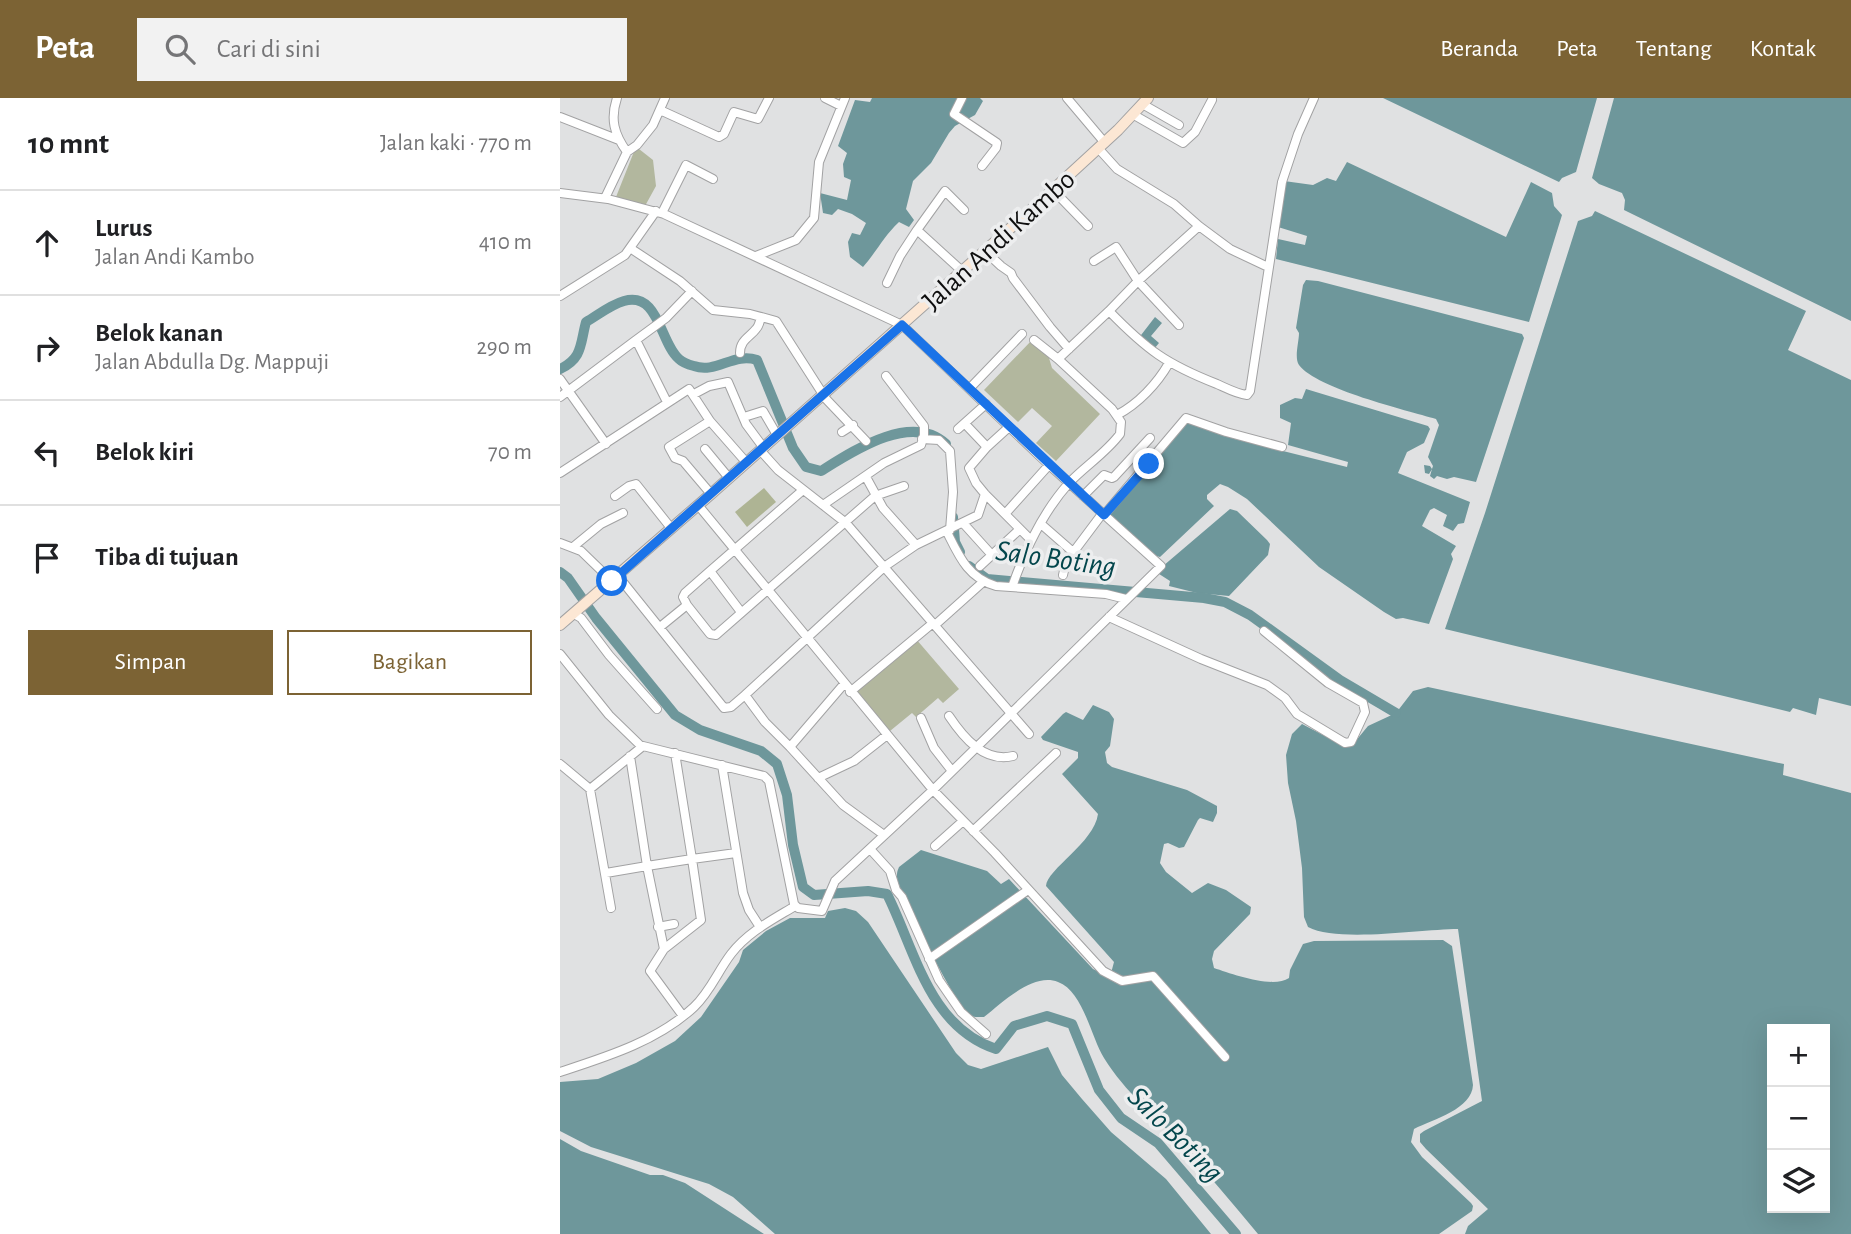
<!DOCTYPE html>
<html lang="id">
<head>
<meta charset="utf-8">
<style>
  body { margin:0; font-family:"Alegreya Sans",sans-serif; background:#f2f2f2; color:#202124 }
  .controls { position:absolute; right:21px; bottom:21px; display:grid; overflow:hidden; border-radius:0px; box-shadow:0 7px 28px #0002 }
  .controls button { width:63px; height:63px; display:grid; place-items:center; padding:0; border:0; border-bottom:2px solid #e0e0e0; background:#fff; color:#202124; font:35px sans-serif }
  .stop { position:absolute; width:21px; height:21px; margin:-16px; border:5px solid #1a73e8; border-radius:50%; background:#fff }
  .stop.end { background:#1a73e8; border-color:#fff; box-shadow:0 2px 7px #0008 }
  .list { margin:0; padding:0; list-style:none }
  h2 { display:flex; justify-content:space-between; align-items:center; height:91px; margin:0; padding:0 28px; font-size:30px }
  h2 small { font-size:23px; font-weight:400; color:#757577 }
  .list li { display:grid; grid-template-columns:46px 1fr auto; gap:21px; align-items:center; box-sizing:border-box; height:105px; padding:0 28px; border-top:2px solid #e0e0e0 }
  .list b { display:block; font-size:26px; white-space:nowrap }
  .list p { margin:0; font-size:23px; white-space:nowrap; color:#757577 }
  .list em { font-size:23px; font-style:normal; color:#757577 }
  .actions { display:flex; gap:14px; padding:21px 28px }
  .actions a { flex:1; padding:16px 0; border:2px solid #7c6334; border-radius:0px; text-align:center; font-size:24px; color:#7c6334 }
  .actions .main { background:#7c6334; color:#fff }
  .icon { flex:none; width:38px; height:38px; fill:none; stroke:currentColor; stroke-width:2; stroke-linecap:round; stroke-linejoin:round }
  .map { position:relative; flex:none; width:1291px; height:1136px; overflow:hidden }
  header { display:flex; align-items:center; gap:42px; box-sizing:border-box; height:98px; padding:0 35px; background:#7c6334; color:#fff }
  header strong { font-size:33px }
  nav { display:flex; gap:38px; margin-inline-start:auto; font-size:24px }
  .search { width:490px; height:63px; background:#f2f2f2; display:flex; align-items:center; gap:18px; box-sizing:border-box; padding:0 24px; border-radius:0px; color:#757577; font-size:26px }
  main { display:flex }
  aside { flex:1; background:#fff }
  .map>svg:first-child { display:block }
</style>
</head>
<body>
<header>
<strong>Peta</strong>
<div class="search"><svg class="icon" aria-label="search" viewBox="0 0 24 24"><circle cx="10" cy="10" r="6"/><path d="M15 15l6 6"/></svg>Cari di sini</div>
<nav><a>Beranda</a><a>Peta</a><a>Tentang</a><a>Kontak</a></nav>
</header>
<main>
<aside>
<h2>10 mnt<small>Jalan kaki · 770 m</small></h2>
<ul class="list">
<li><svg class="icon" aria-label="ahead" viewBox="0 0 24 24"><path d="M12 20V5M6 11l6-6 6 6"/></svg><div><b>Lurus</b><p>Jalan Andi Kambo</p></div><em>410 m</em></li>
<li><svg class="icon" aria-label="right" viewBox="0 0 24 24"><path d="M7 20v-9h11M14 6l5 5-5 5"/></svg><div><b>Belok kanan</b><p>Jalan Abdulla Dg. Mappuji</p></div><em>290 m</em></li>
<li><svg class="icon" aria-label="left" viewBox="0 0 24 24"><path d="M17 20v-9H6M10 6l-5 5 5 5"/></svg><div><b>Belok kiri</b></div><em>70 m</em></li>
<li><svg class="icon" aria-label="arrive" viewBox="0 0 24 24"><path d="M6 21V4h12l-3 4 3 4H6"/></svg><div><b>Tiba di tujuan</b></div></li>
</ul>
<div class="actions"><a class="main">Simpan</a><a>Bagikan</a></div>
</aside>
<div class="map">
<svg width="1291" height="1136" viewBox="0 0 1291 1136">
  <rect width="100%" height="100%" fill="#e0e1e2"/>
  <path fill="#b2b79e" d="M75 51H79L93 62 96 88 85 108 56 99Z
    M471 243 489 260 492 270 540 316 496 363 476 345 492 328 472 310 458 324 424 292Z
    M356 541 399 591 383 605 378 600 356 619 352 615 330 633 296 592Z"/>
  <path fill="#aeb494" d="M204 390 216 404 187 429 175 414Z"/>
  <path fill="#6e979b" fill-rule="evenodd" d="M312 0H420L423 3 415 17 395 28 389 35 371 65 353 83 346 111 354 122 349 129 339 124C324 138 317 153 303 169L290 159 288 144 292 135 300 137 306 125 292 116 278 111 272 117 263 115 260 95 287 102 291 82 284 79 283 66 287 55 278 48 295 2 310 4Z
    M823 0H1037L1016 74 1002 80 999 84Z
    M1054 0H1291V223L1064 112 1065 102 1062 95 1039 86 1032 80Z
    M787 64 946 139 971 84 992 95 994 108 1002 117 969 224 716 161 718 141 745 147 747 138 718 129 724 83 753 87 767 80 776 83Z
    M1035 113 1246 213 1228 252 1291 282V608L1259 600 1256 617 1233 610 1230 614 885 531 925 415 1018 123 1032 118Z
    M746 182 758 183 962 236 964 240 916 384 894 379 887 381 877 378 874 381 870 378 872 371 869 376 865 375 864 367 870 368 872 371 873 368 868 359 879 327 876 321C846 312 757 291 739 267 734 260 739 244 739 235L736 230 743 187Z
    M595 219 602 225 591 238 599 245 594 251 578 241Z
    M746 291 868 328 870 331 864 345 847 354 838 375 910 404 904 425 898 426 893 433 883 428 887 417 874 410 870 412 862 428 896 448 891 456 893 461 869 526 843 520 836 521 824 514 759 469 687 401 668 389 660 386 647 397V401L654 408 600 459 593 457 551 417 550 415 626 324 675 341 787 369 788 364 728 347 731 325 720 320V307L735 300 742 301Z
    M670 411 677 413 707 442 710 446 708 457 669 498 637 495 609 488 610 483 596 474Z
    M868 589 1224 666 1223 677 1291 695V1136H905L908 1128 928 1111 866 1051 860 1044V1036L864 1033 922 1003 898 831C862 831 778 845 748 829L744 819 742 770 736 723 728 685 726 657 732 636 742 626 786 649 794 645 808 628 836 615 853 593ZM1212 931H1265V1110H1212Z
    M533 607 549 614 554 621 550 648 545 654 547 665 552 669 627 692 657 708V715L653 724 640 720 638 722 624 749 619 750 608 745 604 746 600 765 606 774 632 795 648 785 666 792 691 809 690 816 654 853 652 861 654 870C672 876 713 891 729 880L730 872 743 846 754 843 883 842 892 848 913 987C912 1011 874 1021 854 1031L851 1044 862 1059 911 1105 913 1108 912 1113 879 1136H698C673 1106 648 1076 622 1047 595 1018 565 994 544 960 531 939 523 893 498 884 473 874 442 905 424 919 418 919 413 920 408 916 395 905 340 797 337 780 337 774 337 774 339 769L361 752 427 773 441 786 449 781 533 871 550 879 554 864 486 788C487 771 534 745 538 716L502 676 518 660V654L483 642 481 639 503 616 506 614 523 622Z
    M285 810 296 813 308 824 396 955 408 967 421 971 488 949 502 977 522 1001 551 1034 606 1081 651 1136H215L173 1099 149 1086 31 1049 0 1033V984L38 981 76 965 115 943 141 919 179 864 183 852 206 833 230 820H265L268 813Z
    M0 1041 21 1053 90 1077H103L125 1085 204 1136H0Z"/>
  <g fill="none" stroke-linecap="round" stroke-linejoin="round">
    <path stroke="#6e979b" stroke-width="10" d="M0 271C23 260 20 246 26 224 38 217 50 207 64 203 99 193 100 245 119 261 122 264 130 267 134 268 156 276 174 254 197 262L233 350 246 369 261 373C293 353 351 314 386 346
      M393 419 395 444 400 454
      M409 468 427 481 644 500 665 504 690 517 780 582 836 615
      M0 474 8 480 36 520 115 617 140 632 201 653 217 666 227 697 233 747 243 789 254 797 308 793 327 796C355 852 369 929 436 951L454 928 487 918 512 926 539 992 561 1020 598 1045 676 1136"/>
    <g stroke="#a2a2a3" stroke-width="10">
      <path id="street" d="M57 0C50 21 54 36 67 54
        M265 0 281 8
        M402 0 394 16 437 45 436 50 422 68
        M507 0 545 45
        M584 7 619 27
        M100 12 159 39 164 36 174 14 198 21 209 0
        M574 17 623 45 635 34 652 2
        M0 19 59 42
        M538 50 557 71 614 106 639 128 578 183 549 213C587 252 606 266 657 286 666 290 677 296 687 297L690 293 722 84 738 36 754 0
        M493 92 528 128
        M0 95 48 101 104 116 342 227 488 366 601 468 373 692 275 783 262 813 238 810 234 806 209 683 204 678 83 648 30 691 0 666
        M45 100 67 54 77 47 93 27 105 0
        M102 115 126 67 153 81
        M639 128 670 151 708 169
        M70 150 120 183 153 212 190 216 216 223 266 301 306 343
        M425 153 441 168 451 175 453 180 490 229 509 251
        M196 158 236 142 254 120 259 64 285 0
        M534 163 556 149 578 183 619 227
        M402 173 357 132 385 93 404 112
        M327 185 340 158 357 132
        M0 198 65 157 96 113
        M76 242 106 220 132 193
        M474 242 498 261
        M180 255C180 242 190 239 196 231 199 228 200 223 201 219
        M0 281 46 346
        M410 290 462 236
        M134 296 149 288 168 284 186 326 203 349
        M0 299 76 242 107 304
        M557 317C578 306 597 286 609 265
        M184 319 203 313 217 337
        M150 323 109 349 115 360 123 363 151 396
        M408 329 427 349 409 370 416 385 425 396 470 441
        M398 331 426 306
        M282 334 293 327
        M362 341 379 342 390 353 393 394 390 432
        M427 349 449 329
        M145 351 169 380
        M200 352 218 372 286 425 469 636
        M0 375 129 291 150 323 186 364
        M55 398 69 388 76 386 111 430
        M523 398 544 377 552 380 554 379 590 340
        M138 407 373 692 435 755 543 873 562 883 593 878 665 959
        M263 407 324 365 361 347 364 337V328L326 278
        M445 416 489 367
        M544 417 626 320 666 334 722 349
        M403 425 431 456
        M481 426 513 454
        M387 434C399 458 408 480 436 488L546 496 566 501
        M0 445 21 453 52 483
        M356 447 418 417 425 396
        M13 449 41 426 63 415
        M420 468 460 431
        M503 477 506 464 542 416
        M58 478 164 610 171 609 185 597
        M452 489C465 452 482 415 509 385 525 368 546 355 560 336L561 324 552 311 498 261 549 213
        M127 507 123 499 125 495 150 473
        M181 514 150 473 243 392
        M14 516 21 520 49 557 97 611
        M549 519 641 561 707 587 725 600 737 616 785 645 791 644 805 614 803 605 768 585 704 533
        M375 527 423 484
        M100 529 127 507 150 536 156 537 315 398 344 388
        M0 556 49 617 82 649
        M284 586 230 649 205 624 185 597 324 469 356 447 323 410 306 379
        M290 594 373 525
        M389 618C403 639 424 665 453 658
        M361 620 374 650 392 673
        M230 649 283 707 324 737
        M70 658 87 768 132 761 115 655
        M162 667 183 795 189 812 200 829
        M258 680 294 663 327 637
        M30 691 51 810
        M413 733 496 655
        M375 748 403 723
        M310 751 330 773 336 792 342 799 379 882 401 914 426 936
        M46 775 87 768 104 851 90 873 123 918
        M98 829 114 826
        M104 851 141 822 132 761 176 755
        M369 861 468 792
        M0 974C46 959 98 943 134 909 150 894 158 873 171 856 188 834 212 822 235 808"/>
    </g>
    <g stroke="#a2a2a3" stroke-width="12">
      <path id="secondary" d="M0 527 151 396 472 111 558 32 588 0"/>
    </g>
    <use href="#street" stroke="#fff" stroke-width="8"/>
    <use href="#secondary" stroke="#fce7d4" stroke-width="10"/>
  </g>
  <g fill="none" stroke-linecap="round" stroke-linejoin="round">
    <path stroke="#1a73e8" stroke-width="9" d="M52 483 342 227 544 417 589 366"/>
  </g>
  <g text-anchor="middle" stroke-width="7" stroke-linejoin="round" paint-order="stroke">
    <g font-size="28" fill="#0e0e0e" stroke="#edeeef">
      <text transform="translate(438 141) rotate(-42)" y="10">Jalan Andi Kambo</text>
    </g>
    <g font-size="30" font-style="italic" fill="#03464c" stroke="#edeeef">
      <text transform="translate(496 460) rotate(8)" y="10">Salo Boting</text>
      <text transform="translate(616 1036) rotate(45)" y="10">Salo Boting</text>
    </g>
  </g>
</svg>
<div class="controls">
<button>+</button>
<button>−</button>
<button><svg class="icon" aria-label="layers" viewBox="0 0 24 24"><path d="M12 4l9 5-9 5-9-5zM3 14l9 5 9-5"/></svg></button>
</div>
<div class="stop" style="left:52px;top:483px"></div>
<div class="stop end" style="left:589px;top:366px"></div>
</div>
</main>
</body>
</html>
